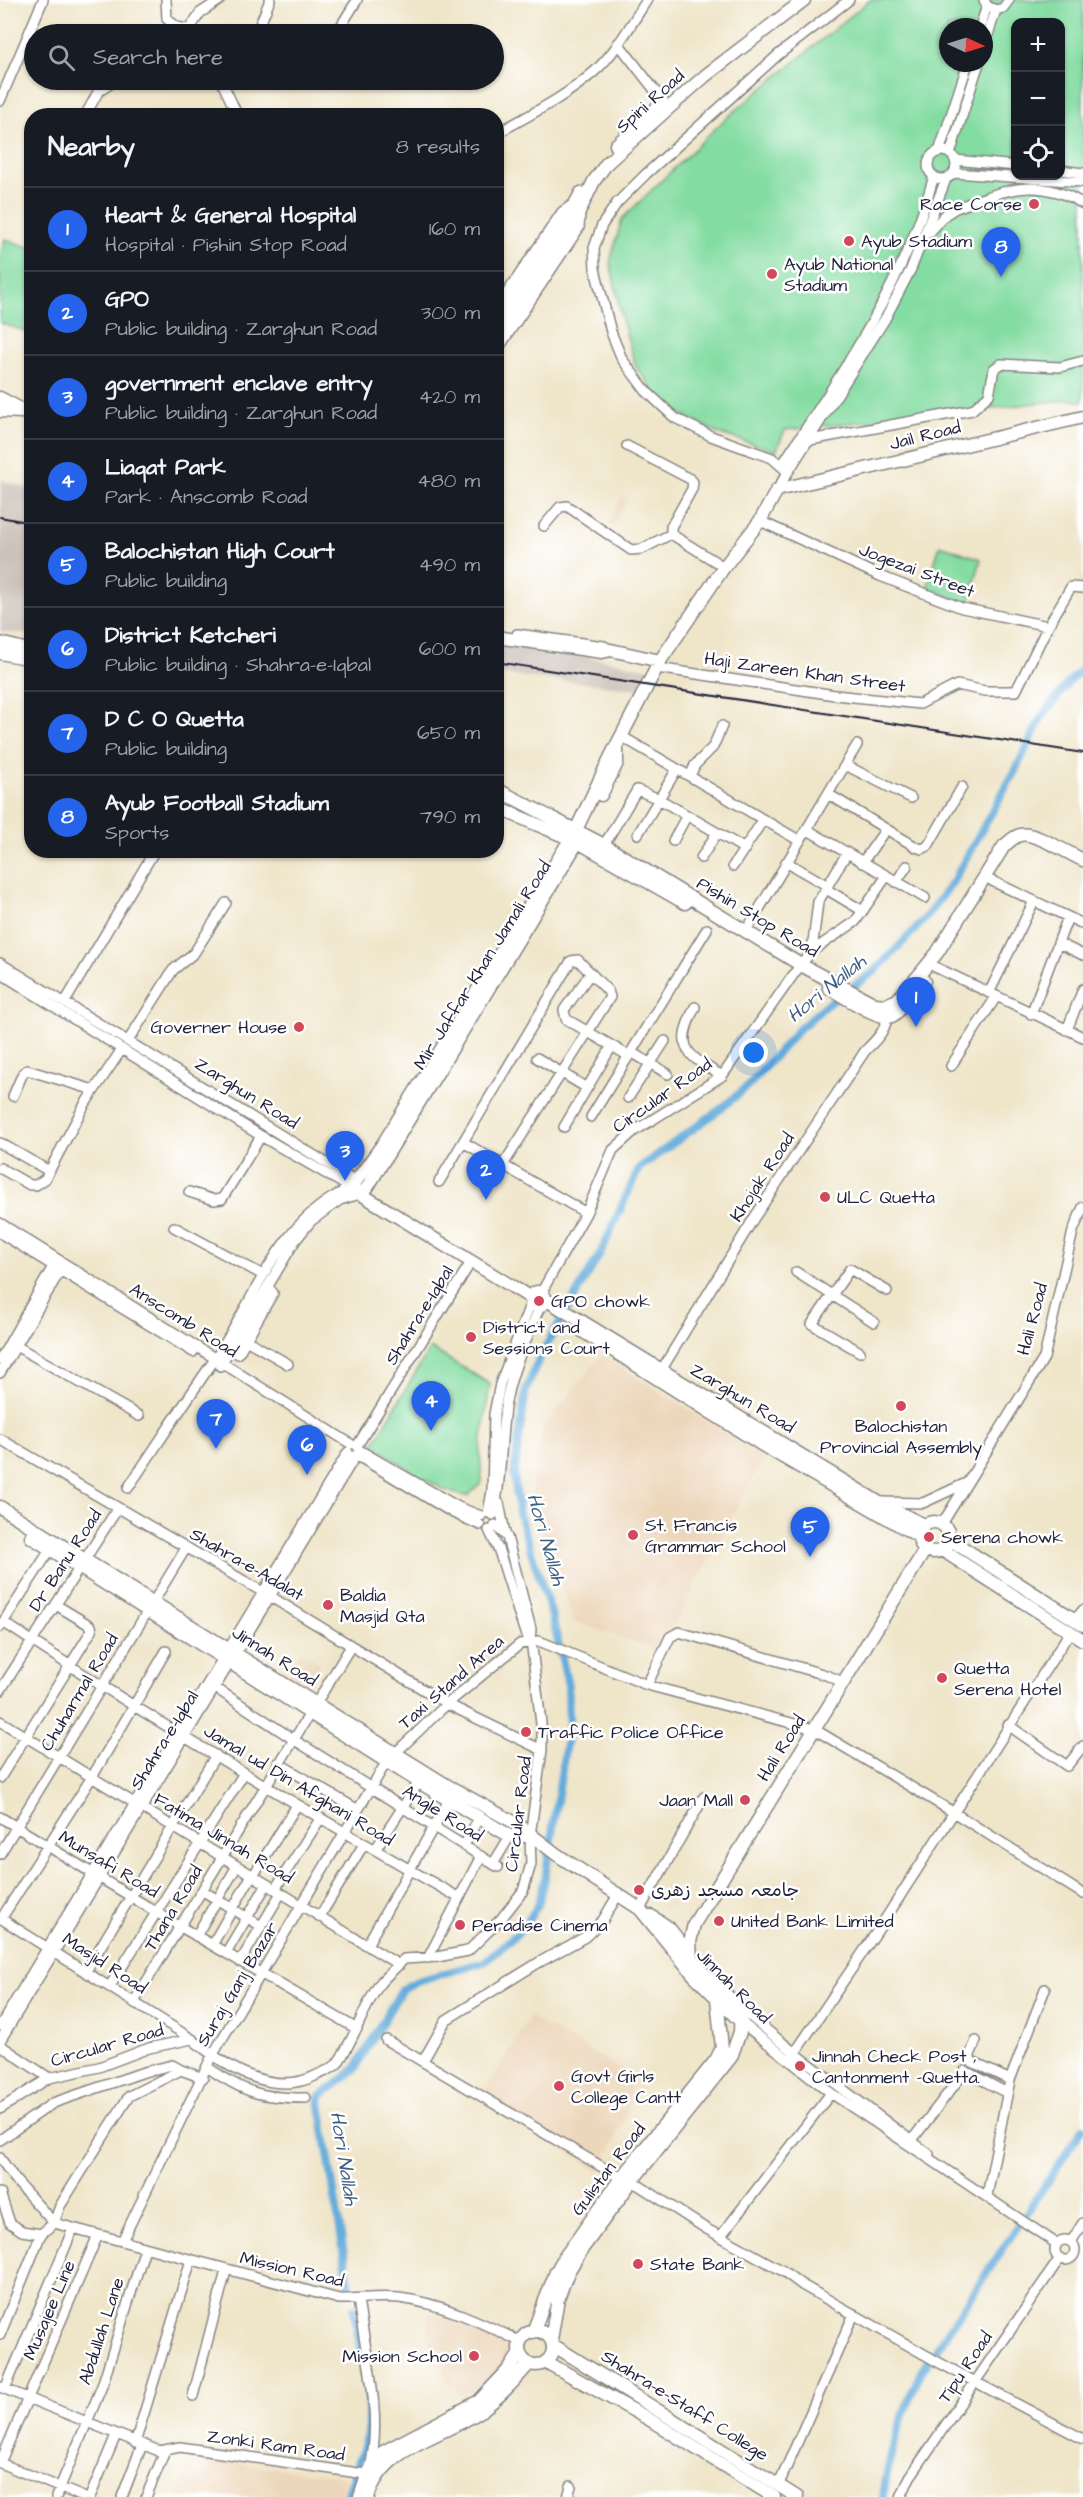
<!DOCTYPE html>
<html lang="en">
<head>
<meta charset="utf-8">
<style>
  body { margin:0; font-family:"Architects Daughter","Playpen Sans Arabic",sans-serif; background:#242831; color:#f1f3f6 }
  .controls { position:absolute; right:18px; top:18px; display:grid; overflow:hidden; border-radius:12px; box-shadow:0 2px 4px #0004 }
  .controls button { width:54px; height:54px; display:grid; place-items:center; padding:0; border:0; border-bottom:2px solid #363941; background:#171b24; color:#f1f3f6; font:30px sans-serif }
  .compass { position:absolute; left:939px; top:18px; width:54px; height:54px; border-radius:50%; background:#171b24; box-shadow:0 2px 4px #0004; rotate:94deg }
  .you { position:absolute; left:754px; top:1053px; width:21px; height:21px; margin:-15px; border:4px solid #fff; border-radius:50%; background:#1a73e8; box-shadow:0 0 0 9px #1a73e833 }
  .badge { display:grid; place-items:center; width:39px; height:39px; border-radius:50%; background:#2563eb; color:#fff; font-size:20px; font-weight:700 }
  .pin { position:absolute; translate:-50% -50px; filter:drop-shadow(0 2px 3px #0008) }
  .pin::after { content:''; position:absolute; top:32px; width:21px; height:18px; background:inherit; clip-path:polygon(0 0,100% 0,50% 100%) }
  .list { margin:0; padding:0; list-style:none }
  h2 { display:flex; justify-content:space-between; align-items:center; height:78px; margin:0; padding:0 24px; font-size:26px }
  h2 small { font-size:20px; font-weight:400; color:#9ea1a6 }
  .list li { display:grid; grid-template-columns:39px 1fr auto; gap:18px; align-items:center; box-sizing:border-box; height:84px; padding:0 24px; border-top:2px solid #363941 }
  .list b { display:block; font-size:22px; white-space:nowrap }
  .list p { margin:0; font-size:20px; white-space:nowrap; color:#9ea1a6 }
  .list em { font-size:20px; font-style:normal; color:#9ea1a6 }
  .icon { flex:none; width:33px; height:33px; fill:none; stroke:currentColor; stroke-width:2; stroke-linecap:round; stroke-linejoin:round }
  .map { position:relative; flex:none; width:1083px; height:2497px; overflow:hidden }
  .search { position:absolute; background:#171b24; box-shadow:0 2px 4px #0004; left:24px; top:24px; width:480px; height:66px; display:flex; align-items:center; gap:15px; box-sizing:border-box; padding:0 21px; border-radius:33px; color:#9ea1a6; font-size:22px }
  .panel { position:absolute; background:#171b24; box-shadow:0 2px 4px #0004; left:24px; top:108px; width:480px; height:750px; border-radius:24px }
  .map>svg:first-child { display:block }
</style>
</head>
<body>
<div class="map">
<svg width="1083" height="2497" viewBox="0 0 1083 2497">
  <rect width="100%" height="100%" fill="#fff"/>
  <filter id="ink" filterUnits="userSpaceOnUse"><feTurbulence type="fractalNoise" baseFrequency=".0167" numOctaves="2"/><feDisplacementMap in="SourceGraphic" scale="12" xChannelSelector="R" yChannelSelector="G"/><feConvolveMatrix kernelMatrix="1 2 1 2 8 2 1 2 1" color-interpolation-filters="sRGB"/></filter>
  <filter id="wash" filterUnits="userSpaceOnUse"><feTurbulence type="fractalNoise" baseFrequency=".008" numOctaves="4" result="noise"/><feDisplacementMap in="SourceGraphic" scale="24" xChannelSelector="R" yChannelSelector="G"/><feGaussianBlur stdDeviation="1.35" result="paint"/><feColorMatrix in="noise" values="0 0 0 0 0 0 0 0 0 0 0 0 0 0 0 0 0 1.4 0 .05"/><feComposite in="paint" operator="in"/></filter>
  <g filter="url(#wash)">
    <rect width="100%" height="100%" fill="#efe5c9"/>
    <path fill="#edd7bb" d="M622 496 628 498 613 527 608 524Z
      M602 1355 764 1457 660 1651 574 1621 531 1496 543 1427Z
      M300 1652 321 1663 307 1686 288 1674Z
      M530 2017 631 2075 629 2109 600 2172 481 2097Z
      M427 2311 444 2315 511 2348 510 2359 500 2374 461 2397 448 2383 437 2353 428 2340Z
      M190 2458 342 2476 348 2479 342 2497H178Z"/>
    <path fill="#ccc2b9" d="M0 480 31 489V634L0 632Z
      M497 643 572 653 650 669 640 689 497 674Z"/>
    <path fill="#83dca1" stroke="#527f6e" stroke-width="1.5" fill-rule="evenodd" d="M870 0H1083V401L1067 400 785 430 776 451 717 433 665 406 636 367 623 323 610 262 622 219 724 120ZM1016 22H1060V176H1016ZM948 27H984V63H948Z
      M5 239 31 248V333L0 323V255Z
      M940 545 981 559 969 604 927 588Z
      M430 1348 490 1384 480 1452 482 1482 468 1496C442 1496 396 1460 373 1445Z"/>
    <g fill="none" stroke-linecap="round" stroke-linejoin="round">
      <path stroke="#64acdb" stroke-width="8" d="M350 2291 319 2098 355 2069 402 1989 417 1981 484 1962 523 1929 538 1905 545 1878 569 1724 568 1685 552 1616 519 1514 514 1475 526 1390 540 1356 600 1254 639 1168 722 1108 749 1085 799 1029 825 1006 874 972 924 920 952 883 1015 771 1041 718 1069 682 1083 668
        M347 2497 368 2435V2394L354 2309
        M883 2497C890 2450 901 2415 921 2372L1083 2128"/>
    </g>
  </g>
  <g filter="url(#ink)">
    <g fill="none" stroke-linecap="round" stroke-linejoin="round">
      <g stroke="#888482" stroke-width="12">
        <path id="minor" d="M166 0 167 19 177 27 193 30 196 34
          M984 0 987 6 996 10 1003 8 1009 0
          M980 27 987 6
          M187 33 200 13 220 0
          M256 34 270 0
          M336 34 357 0
          M618 43 664 102
          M984 47 996 10
          M221 80 238 116
          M0 101 43 0
          M85 116 98 92 116 80
          M496 134C529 115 566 97 595 71 616 52 631 24 647 0
          M928 165a14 14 0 1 1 28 0a14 14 0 1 1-28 0Z
          M939 152 968 63
          M950 154 979 63
          M955 160 1016 166
          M1060 170 1083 173
          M954 173 1083 182
          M929 233 945 215 954 209C1001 191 1037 175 1083 204
          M496 309 562 212 575 203
          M496 352 579 228 580 214
          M810 440 972 410 989 395 994 369 1001 364 1060 367 1083 361
          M627 446 690 479 693 482 692 489 671 527V534
          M781 466C841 376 905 282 934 176
          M788 472 885 319 911 269 946 179
          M777 490 788 472 772 458 711 436 675 418 646 391 622 359 611 332 595 269 594 248 602 225 617 203 646 174 778 55 849 0
          M760 521 880 576 962 608 1048 626 1071 587 1083 588
          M544 526 560 507 567 506 631 550 642 549 671 534 724 567
          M517 634 604 646 611 650
          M657 668 835 695 920 704 957 685 985 691H1016L1048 626
          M621 736 800 841
          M845 765 911 798
          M690 776 695 765 713 747 722 726
          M828 794 916 847 922 849 928 846 962 787
          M806 829 925 898
          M638 834 677 769
          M673 841 687 815
          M604 845 637 790 659 799 745 849
          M701 858 717 833
          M786 862 828 886
          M862 863 886 829
          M733 866 763 820
          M992 881 1083 924
          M896 882 907 866
          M826 889 863 911
          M746 931 857 745
          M1058 943 1083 955
          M812 951 818 902 847 853
          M0 963 356 1181
          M935 967 1083 1037
          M0 973 261 1136 351 1188
          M590 974 564 1010 566 1019 629 1056
          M989 993 1034 901
          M65 1002 155 850
          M695 1007C674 1049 686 1054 722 1076
          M1031 1014 1068 917
          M1067 1030 1083 989
          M128 1041 173 970 194 953 226 903
          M631 1052 668 1074
          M537 1058 587 1088
          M951 1066 996 997
          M13 1096 23 1073 27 1070 94 1090
          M628 1098 665 1041
          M591 1117 707 929
          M564 1127 612 1046
          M463 1142 586 1213
          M0 1143 49 1171
          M0 1168 30 1185H36L45 1179 85 1104 122 1049
          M439 1182 571 961 578 960 608 991 610 997 503 1165
          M189 1192 214 1200 222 1199 261 1136
          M0 1223 351 1444
          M174 1227 263 1275
          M0 1233 193 1352
          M796 1272 874 1322
          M541 1293 586 1213 613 1150 633 1132 722 1076 796 971 812 951 855 922 886 877
          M246 1340 288 1364
          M16 1346 139 1416
          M860 1352 812 1324 850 1269 887 1291
          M238 1354 273 1293 268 1287
          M0 1360 56 1261
          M220 1366 295 1241 311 1221 340 1200 360 1194
          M662 1369 754 1218 865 1051C876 1040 888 1029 887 1013
          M0 1373 63 1266
          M0 1439 263 1592 447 1704 542 1750
          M357 1446 471 1262
          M359 1450 458 1507 481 1516
          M356 1455 453 1513 480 1525
          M128 1488C157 1445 185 1402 215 1359 256 1299 278 1219 351 1188
          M881 1502 923 1503 964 1484
          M499 1503 505 1533
          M488 1513 492 1491 494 1414 500 1384 531 1302
          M493 1515C502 1480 500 1444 505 1408 510 1372 527 1339 540 1306
          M942 1524 1044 1358 1073 1231 1083 1207
          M495 1525 507 1537 531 1629 530 1641
          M1075 1620 1083 1610
          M3 1622C151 1720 304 1810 458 1897
          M0 1627 50 1550
          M211 1685 293 1739 498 1867
          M647 1685 670 1637 679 1632 826 1675 843 1682
          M0 1691 118 1508
          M0 1721 399 1965
          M1008 1725 1067 1766 1083 1746
          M278 1763 358 1810
          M0 1778 92 1630 91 1626 56 1605
          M0 1817 181 1927 357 2029
          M464 1846 479 1817
          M375 1850 419 1782
          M0 1854 186 1548
          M493 1864 510 1836
          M253 1876 297 1805
          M275 1889 320 1819
          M203 1891 261 1926
          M640 1909 704 1797
          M320 1916 364 1844
          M0 1918 192 2039
          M1 1919 92 1777 166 1651
          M196 1936 237 1866
          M212 1945 252 1875
          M367 1945 449 1800
          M226 1953 267 1884
          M428 1958 481 1856
          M240 1962 281 1893
          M86 1971 216 1755
          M110 1986 244 1773
          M134 2002 351 1646
          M741 2009 795 2053 929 2154
          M742 2023 831 2093 1057 2244
          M0 2026 348 1452
          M386 2040 621 2178
          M0 2041 356 1455
          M976 2041 970 2055V2061L1010 2080
          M0 2045 49 2078
          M790 2060 882 1924 1070 1632
          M423 2061 446 2020 538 1963 585 1937 603 1920 619 1893
          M207 2067C245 2093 261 2098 306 2098
          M0 2109 49 2078 99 2067 149 2048 192 2039C226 2067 273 2098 317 2075 324 2072 332 2069 337 2064 355 2039 363 2007 381 1982 388 1974 397 1967 404 1959L437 1957 468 1951 501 1919 523 1891 531 1864 530 1836 542 1750V1732L532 1648 525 1633 499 1551 489 1530
          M0 2140 53 2103 144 2072 172 2065 181 2070
          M912 2140 965 2071 1007 2093
          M0 2158 17 2182 54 2223
          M632 2181 705 2228 783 2271 802 2285 936 2361 1083 2439
          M0 2193 10 2223 22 2231 41 2234
          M987 2196 1010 2080 1045 1989
          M54 2223 339 2299C359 2299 379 2296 399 2298 441 2303 483 2323 521 2342
          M720 2237 831 2093
          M1055 2250a10 10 0 1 1 20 0a10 10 0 1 1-20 0Z
          M122 2241 212 2056 387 1761 447 1704 520 1644 539 1641 647 1685 814 1729 953 1812 1083 1894
          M1071 2242 1083 2223
          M358 2299C365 2354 383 2412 370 2468
          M0 2335 41 2234 54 2223 60 2206 129 2096 181 2070 203 2078
          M0 2387 159 2451 180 2447 372 2475
          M5 2389 73 2229
          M193 2396 226 2271
          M135 2443 191 2260
          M0 2463 98 2235
          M0 2463 83 2497
          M779 2484 854 2314
          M56 2497 102 2386 145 2248
          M90 2497 116 2435
          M122 2497 142 2445
          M146 2497 165 2451
          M568 2497 571 2486
          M901 2497 910 2477 1060 2258"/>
      </g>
      <g stroke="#888482" stroke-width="15">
        <path id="major" d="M616 145 658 107
          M496 322 563 226 581 193
          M496 338 570 231 594 181 607 163 705 76 804 0
          M0 398 32 415
          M0 411 22 412
          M496 637 602 652 611 650 660 661
          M0 643 32 651
          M0 653 32 659
          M496 789 604 845 801 965 875 1004 886 1005 897 1000 920 974 937 953 1004 846C1009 842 1013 837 1020 835 1034 831 1069 854 1083 860
          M601 795 617 763V747
          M496 807 578 842 685 903
          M829 988C840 994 881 1022 892 1016 904 1008 915 992 924 981
          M360 1194 367 1188 582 835
          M531 1299a7 7 0 1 1 14 0a7 7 0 1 1-14 0Z
          M531 1298 351 1188 383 1144 576 830 610 758 660 661 724 567 760 521 777 490 1083 417
          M545 1299 878 1502 924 1525
          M579 1329 759 1443 918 1536
          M0 1507 448 1786 517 1824 556 1854 640 1909 694 1975 742 2023
          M919 1537a15 15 0 1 1 30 0a15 15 0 1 1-30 0Z
          M31 1537 419 1782 510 1836H530
          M949 1539 1083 1625
          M942 1550 1083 1640
          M691 1958 690 1942 694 1924 925 1550
          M519 2348a17 17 0 1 1 34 0a17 17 0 1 1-34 0Z
          M533 2332 556 2272 564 2258 621 2178 716 2060 722 2048 717 1999
          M551 2340 558 2298 568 2272 582 2249 632 2181 731 2057 740 2032 741 2009 705 1975 669 1928 651 1916
          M553 2345 797 2497
          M546 2362 647 2418 774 2497
          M360 2497 368 2473 383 2452 479 2401 511 2367 520 2353
          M368 2497C383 2446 440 2438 479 2412 499 2398 514 2381 529 2364"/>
      </g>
      <use href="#minor" stroke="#fff" stroke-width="9"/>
      <use href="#major" stroke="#fff" stroke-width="12"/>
      <path stroke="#22223b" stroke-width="2" d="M0 517 32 523
        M496 662 1083 753"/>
    </g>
  </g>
  <g fill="#d1495b" stroke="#fff" stroke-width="2">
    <circle cx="1034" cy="204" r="6"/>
    <circle cx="849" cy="241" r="6"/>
    <circle cx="772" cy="274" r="6"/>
    <circle cx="299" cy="1027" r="6"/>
    <circle cx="825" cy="1197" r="6"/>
    <circle cx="539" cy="1301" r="6"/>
    <circle cx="471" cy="1337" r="6"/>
    <circle cx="901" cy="1406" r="6"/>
    <circle cx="633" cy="1535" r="6"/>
    <circle cx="929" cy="1537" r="6"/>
    <circle cx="328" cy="1605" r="6"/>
    <circle cx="942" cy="1678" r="6"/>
    <circle cx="526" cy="1732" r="6"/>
    <circle cx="745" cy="1800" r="6"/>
    <circle cx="639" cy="1890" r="6"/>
    <circle cx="719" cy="1921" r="6"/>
    <circle cx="460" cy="1925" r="6"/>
    <circle cx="800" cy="2066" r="6"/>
    <circle cx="559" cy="2086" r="6"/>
    <circle cx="638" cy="2264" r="6"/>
    <circle cx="474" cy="2356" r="6"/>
  </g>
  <g text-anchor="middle" stroke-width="5" stroke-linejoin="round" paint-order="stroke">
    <g font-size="18" fill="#22223b" stroke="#fff">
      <text transform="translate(650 101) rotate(-42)" y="6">Spini Road</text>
      <text transform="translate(925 435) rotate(-14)" y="6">Jail Road</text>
      <text transform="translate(917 570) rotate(21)" y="6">Jogezai Street</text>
      <text transform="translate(805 672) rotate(8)" y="6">Haji Zareen Khan Street</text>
      <text transform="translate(758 917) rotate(31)" y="6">Pishin Stop Road</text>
      <text transform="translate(482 965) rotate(-58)" y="6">Mir Jaffar Khan Jamali Road</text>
      <text transform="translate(247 1093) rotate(32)" y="6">Zarghun Road</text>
      <text transform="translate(662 1095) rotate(-35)" y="6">Circular Road</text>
      <text transform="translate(762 1177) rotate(-57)" y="6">Khojak Road</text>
      <text transform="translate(419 1315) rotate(-58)" y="6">Shahra-e-Iqbal</text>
      <text transform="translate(1032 1319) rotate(-75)" y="6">Hali Road</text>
      <text transform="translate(184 1320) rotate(32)" y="6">Anscomb Road</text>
      <text transform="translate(743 1398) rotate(31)" y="6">Zarghun Road</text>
      <text transform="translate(65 1560) rotate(-57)" y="6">Dr Banu Road</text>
      <text transform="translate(247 1564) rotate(30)" y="6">Shahra-e-Adalat</text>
      <text transform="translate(275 1656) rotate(32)" y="6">Jinnah Road</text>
      <text transform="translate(451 1682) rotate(-41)" y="6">Taxi Stand Area</text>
      <text transform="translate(79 1692) rotate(-59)" y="6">Chuharmal Road</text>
      <text transform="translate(164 1740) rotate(-58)" y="6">Shahra-e-Iqbal</text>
      <text transform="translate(781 1748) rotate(-58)" y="6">Hali Road</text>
      <text transform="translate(299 1785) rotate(31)" y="6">Jamal ud Din Afghani Road</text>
      <text transform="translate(443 1813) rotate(32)" y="6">Angle Road</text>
      <text transform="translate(518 1814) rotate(-83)" y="6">Circular Road</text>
      <text transform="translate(224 1838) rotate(31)" y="6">Fatima Jinnah Road</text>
      <text transform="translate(109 1864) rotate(31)" y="6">Munsafi Road</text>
      <text transform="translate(173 1908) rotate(-59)" y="6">Thana Road</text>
      <text transform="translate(105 1963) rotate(33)" y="6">Masjid Road</text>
      <text transform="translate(237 1984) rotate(-59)" y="6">Suraj Ganj Bazar</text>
      <text transform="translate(734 1986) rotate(45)" y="6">Jinnah Road</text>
      <text transform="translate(107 2045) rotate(-16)" y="6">Circular Road</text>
      <text transform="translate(608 2169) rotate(-53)" y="6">Gulistan Road</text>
      <text transform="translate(292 2269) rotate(13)" y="6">Mission Road</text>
      <text transform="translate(49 2310) rotate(-67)" y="6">Musajee Line</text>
      <text transform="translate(101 2331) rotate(-72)" y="6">Abdullah Lane</text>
      <text transform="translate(965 2367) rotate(-56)" y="6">Tipu Road</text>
      <text transform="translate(685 2405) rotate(32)" y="6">Shahra-e-Staff College</text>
      <text transform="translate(276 2445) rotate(8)" y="6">Zonki Ram Road</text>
    </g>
    <g font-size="18" fill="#22223b" stroke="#fff" text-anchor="start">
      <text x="1022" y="210" text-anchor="end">Race Corse</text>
      <text x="861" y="247">Ayub Stadium</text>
      <text x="784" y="270">Ayub National<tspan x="784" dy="21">Stadium</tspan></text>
      <text x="287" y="1033" text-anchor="end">Governer House</text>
      <text x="837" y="1203">ULC Quetta</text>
      <text x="551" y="1307">GPO chowk</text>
      <text x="483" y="1333">District and<tspan x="483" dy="21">Sessions Court</tspan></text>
      <text x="901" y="1432" text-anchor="middle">Balochistan<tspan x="901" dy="21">Provincial Assembly</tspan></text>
      <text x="645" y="1531">St. Francis<tspan x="645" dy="21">Grammar School</tspan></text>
      <text x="941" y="1543">Serena chowk</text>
      <text x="340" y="1601">Baldia<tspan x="340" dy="21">Masjid Qta</tspan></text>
      <text x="954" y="1674">Quetta<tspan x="954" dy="21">Serena Hotel</tspan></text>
      <text x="538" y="1738">Traffic Police Office</text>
      <text x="733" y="1806" text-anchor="end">Jaan Mall</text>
      <text x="651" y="1896">جامعہ مسجد زھری</text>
      <text x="731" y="1927">United Bank Limited</text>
      <text x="472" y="1931">Peradise Cinema</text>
      <text x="812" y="2062">Jinnah Check Post ,<tspan x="812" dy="21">Cantonment -Quetta.</tspan></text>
      <text x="571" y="2082">Govt Girls<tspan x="571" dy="21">College Cantt</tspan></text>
      <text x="650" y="2270">State Bank</text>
      <text x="462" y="2362" text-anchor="end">Mission School</text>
    </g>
    <g font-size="20" font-style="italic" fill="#406083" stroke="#fff">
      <text transform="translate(826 988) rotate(-39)" y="7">Hori Nallah</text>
      <text transform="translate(547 1539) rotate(74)" y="7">Hori Nallah</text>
      <text transform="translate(345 2158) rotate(81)" y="7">Hori Nallah</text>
    </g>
  </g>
</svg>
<div class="controls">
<button>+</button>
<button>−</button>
<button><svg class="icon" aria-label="locate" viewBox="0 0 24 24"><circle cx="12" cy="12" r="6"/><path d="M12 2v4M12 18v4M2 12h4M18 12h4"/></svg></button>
</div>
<svg class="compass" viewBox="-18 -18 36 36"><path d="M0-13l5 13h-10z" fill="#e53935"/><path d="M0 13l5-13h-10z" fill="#9ea1a6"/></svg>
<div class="you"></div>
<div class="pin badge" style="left:916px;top:1027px">1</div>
<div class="pin badge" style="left:486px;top:1200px">2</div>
<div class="pin badge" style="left:345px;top:1181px">3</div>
<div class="pin badge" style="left:431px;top:1431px">4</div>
<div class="pin badge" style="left:810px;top:1557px">5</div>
<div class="pin badge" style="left:307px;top:1475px">6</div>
<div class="pin badge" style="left:216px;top:1449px">7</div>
<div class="pin badge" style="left:1001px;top:277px">8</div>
<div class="search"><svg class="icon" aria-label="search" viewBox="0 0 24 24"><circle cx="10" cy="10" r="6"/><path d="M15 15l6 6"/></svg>Search here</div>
<section class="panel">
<h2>Nearby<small>8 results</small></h2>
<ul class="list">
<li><span class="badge">1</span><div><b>Heart &amp; General Hospital</b><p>Hospital · Pishin Stop Road</p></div><em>160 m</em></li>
<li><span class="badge">2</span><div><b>GPO</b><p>Public building · Zarghun Road</p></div><em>300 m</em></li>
<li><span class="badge">3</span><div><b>government enclave entry</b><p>Public building · Zarghun Road</p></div><em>420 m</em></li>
<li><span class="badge">4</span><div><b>Liaqat Park</b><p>Park · Anscomb Road</p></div><em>480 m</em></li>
<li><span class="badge">5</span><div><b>Balochistan High Court</b><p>Public building</p></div><em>490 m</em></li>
<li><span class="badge">6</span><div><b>District Ketcheri</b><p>Public building · Shahra-e-Iqbal</p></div><em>600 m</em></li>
<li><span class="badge">7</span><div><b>D C O Quetta</b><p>Public building</p></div><em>650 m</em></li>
<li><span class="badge">8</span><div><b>Ayub Football Stadium</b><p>Sports</p></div><em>790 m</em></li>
</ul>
</section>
</div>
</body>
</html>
